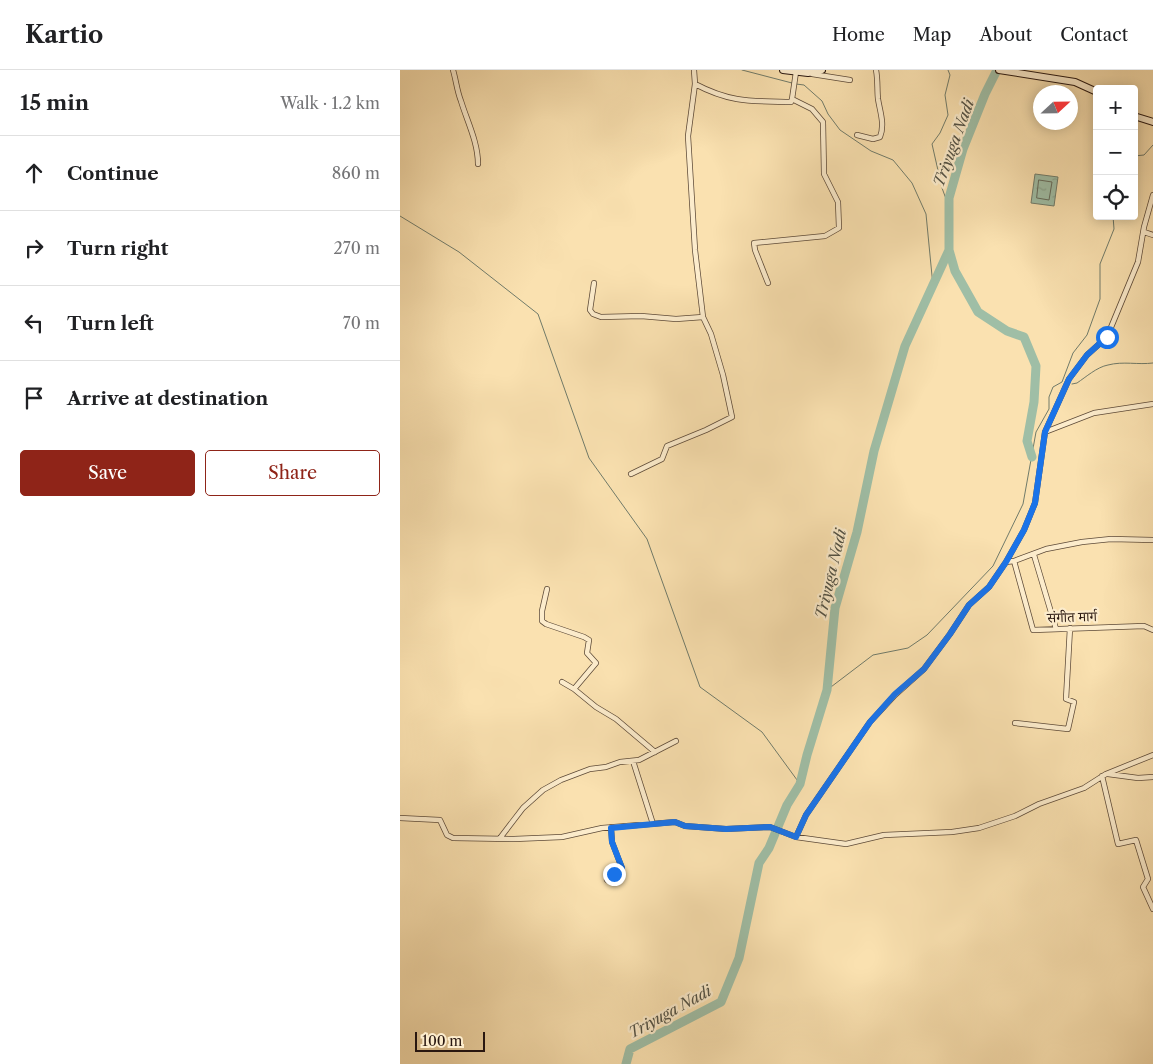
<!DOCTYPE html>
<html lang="en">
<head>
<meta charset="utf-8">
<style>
  body { margin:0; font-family:"Libre Caslon Text","Noto Serif Devanagari",serif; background:#f2f2f2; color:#202124 }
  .controls { position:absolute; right:15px; top:15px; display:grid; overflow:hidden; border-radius:5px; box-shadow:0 2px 12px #0003 }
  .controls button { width:45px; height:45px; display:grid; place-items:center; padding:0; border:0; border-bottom:1px solid #e0e0e0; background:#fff; color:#202124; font:25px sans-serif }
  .compass { position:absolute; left:633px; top:15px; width:45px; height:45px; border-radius:50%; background:#fff; box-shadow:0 2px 12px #0003; rotate:68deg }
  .scale { position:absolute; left:15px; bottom:12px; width:70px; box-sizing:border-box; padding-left:5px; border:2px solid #291710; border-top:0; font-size:14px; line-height:18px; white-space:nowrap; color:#291710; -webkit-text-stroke:4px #fceccc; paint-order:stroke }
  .stop { position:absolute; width:15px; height:15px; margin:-11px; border:4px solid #1a73e8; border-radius:50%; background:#fff }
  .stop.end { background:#1a73e8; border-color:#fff; box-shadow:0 1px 5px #0008 }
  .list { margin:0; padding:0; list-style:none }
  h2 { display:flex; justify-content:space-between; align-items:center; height:65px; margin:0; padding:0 20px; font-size:21px }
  h2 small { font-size:16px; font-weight:400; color:#757577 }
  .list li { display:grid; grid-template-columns:32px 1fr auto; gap:15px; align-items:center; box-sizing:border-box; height:75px; padding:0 20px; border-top:1px solid #e0e0e0 }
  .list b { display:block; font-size:19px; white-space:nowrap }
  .list em { font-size:16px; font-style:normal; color:#757577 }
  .actions { display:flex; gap:10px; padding:15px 20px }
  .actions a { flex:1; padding:11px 0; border:1px solid #8f2418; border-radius:5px; text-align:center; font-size:18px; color:#8f2418 }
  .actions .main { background:#8f2418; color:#fff }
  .icon { flex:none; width:28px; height:28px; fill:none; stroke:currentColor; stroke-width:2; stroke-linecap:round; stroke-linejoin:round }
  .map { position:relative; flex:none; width:753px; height:994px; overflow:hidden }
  header { display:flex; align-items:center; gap:30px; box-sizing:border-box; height:70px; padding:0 25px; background:#fff; border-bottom:1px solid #e0e0e0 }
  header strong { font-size:24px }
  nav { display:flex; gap:28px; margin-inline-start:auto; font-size:18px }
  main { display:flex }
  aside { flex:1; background:#fff }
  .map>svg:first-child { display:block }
</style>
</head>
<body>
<header>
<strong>Kartio</strong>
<nav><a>Home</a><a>Map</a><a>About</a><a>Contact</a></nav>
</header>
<main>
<aside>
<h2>15 min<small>Walk · 1.2 km</small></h2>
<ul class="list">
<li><svg class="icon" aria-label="ahead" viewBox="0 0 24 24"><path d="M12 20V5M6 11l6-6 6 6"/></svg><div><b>Continue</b></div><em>860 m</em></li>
<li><svg class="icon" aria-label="right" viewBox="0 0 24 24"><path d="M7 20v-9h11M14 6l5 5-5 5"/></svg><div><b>Turn right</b></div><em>270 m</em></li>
<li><svg class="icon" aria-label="left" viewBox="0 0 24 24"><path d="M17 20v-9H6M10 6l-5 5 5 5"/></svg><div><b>Turn left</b></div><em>70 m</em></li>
<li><svg class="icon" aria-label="arrive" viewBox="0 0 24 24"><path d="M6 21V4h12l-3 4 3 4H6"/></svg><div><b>Arrive at destination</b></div></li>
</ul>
<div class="actions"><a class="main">Save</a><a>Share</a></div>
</aside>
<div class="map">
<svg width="753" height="994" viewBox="0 0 753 994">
  <defs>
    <pattern id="water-ripples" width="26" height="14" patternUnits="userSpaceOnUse" patternTransform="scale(1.25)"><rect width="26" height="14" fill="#9fbea6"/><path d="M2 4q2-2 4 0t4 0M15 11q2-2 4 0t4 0" fill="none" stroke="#89a38e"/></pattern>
  </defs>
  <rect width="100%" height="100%" fill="#fae1b0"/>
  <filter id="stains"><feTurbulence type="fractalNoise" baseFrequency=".004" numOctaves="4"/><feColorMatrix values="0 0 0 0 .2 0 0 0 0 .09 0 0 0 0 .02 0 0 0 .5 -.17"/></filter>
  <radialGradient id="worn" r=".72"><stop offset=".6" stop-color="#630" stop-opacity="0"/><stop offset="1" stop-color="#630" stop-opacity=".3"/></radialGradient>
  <path fill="url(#water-ripples)" stroke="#707b6a" d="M635 104 658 107 654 136 631 133Z"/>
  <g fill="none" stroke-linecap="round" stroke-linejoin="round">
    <path stroke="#646a5b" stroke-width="1" d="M639 110 652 112 649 130 637 128Z"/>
    <path stroke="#707b6a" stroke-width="1" d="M342 0 392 13
      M548 0 550 5 545 25 548 45 540 63 532 74 542 118 549 137
      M396 14 404 15 422 31 428 44 440 60 471 81 493 90 512 113 526 144 533 216
      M734 86 744 85 753 75
      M0 146 59 182 138 244 189 388 247 469 300 617 362 662 400 714
      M672 314 677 313C686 307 697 297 708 295 723 291 738 295 753 293
      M427 620 473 585 508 578 527 565 593 496 623 434 636 362 649 339V327L653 317 662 312 673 283 687 265 700 229V194L714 159 713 146"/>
    <path stroke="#9fbea6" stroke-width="9" d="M549 180 555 201 578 242 607 261 624 267 636 296 634 332 627 371 632 387
      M226 994 230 979 321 932 339 888 359 793 369 778 387 735 400 714 407 685 427 620 435 538 457 462 474 381 505 276 549 180V128L563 79 585 24 597 0"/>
    <g stroke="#5d4a38" stroke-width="6">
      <path id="street" d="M53 0C56 10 57 21 61 31 67 51 78 72 78 94
        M412 4 450 10
        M295 14C331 33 352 31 391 32L392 29
        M457 65 473 69 480 67C485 54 480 42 478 29 477 20 478 10 476 0
        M744 162 753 165
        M194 213 190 240 193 244 201 247 241 246 276 249 303 247
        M368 213 355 180 354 173 425 166 439 158 438 132 424 104 423 52 412 39 392 29 396 2
        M645 362 694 343 753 334
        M231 404 262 389 267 376 306 360 332 347 323 305 311 264 303 247 295 180 288 66 295 14 294 0
        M634 485 656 559
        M614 491 633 560 744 556 753 560
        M606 492 614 491 646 479 682 472 711 469 753 470
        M147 519 142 541V551L146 554 184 567 189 570 187 583 196 593 174 619
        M162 612 174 619 196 637 216 649 255 682
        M615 653 668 659 674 632 666 629 670 558
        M233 691 253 754
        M708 704 738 708 753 707
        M702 706 718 774 736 770 748 809 743 817 753 839
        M0 748 40 750 47 765 53 768 114 769 162 767 202 758 275 752 285 756 326 759 370 757 396 767 446 774 484 765 552 762 579 758 615 746 639 734 684 718 706 704 753 685
        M396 767 406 745 470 652 495 625 524 599 550 564 569 535 589 517 606 492 624 460 635 433 645 362 669 309 687 285 707 267 738 192 744 157 753 125
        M100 768 123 738 143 720 161 710 190 699 206 697 220 692 239 690 276 671
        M207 810 222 798 212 772 211 757"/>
    </g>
    <g stroke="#291710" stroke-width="8">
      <path id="secondary" d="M383 0 408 3 422 0
        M599 0 675 12 697 22
        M734 46 753 52"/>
    </g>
    <use href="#street" stroke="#fceccc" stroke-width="4.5"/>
    <use href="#secondary" stroke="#fceccc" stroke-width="6"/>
  </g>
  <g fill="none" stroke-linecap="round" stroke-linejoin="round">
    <path stroke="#1a73e8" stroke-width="6" d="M214 804 222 798 212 772 211 758 275 752 285 756 326 759 370 757 396 767 406 745 470 652 495 624 524 599 550 564 569 535 589 517 606 492 624 460 635 433 645 362 669 309 687 285 707 267"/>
  </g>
  <g text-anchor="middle" stroke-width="4.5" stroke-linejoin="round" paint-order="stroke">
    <g font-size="14" fill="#291710" stroke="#fceccc">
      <text transform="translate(672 547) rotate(-2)" y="5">संगीत मार्ग</text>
    </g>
    <g font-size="15" font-style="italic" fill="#525144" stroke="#fceccc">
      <text transform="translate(554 73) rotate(-70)" y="5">Triyuga Nadi</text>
      <text transform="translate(431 504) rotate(-77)" y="5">Triyuga Nadi</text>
      <text transform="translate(270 942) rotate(-29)" y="5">Triyuga Nadi</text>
    </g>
  </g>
  <rect width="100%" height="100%" filter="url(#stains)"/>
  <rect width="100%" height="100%" fill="url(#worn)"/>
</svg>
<div class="controls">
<button>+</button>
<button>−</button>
<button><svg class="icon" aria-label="locate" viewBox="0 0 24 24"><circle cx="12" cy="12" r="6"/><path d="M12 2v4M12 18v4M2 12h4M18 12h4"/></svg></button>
</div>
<svg class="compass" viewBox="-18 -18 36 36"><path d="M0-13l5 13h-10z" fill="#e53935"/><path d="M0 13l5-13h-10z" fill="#757577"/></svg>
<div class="scale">100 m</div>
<div class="stop" style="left:707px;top:267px"></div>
<div class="stop end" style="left:214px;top:804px"></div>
</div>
</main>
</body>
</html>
